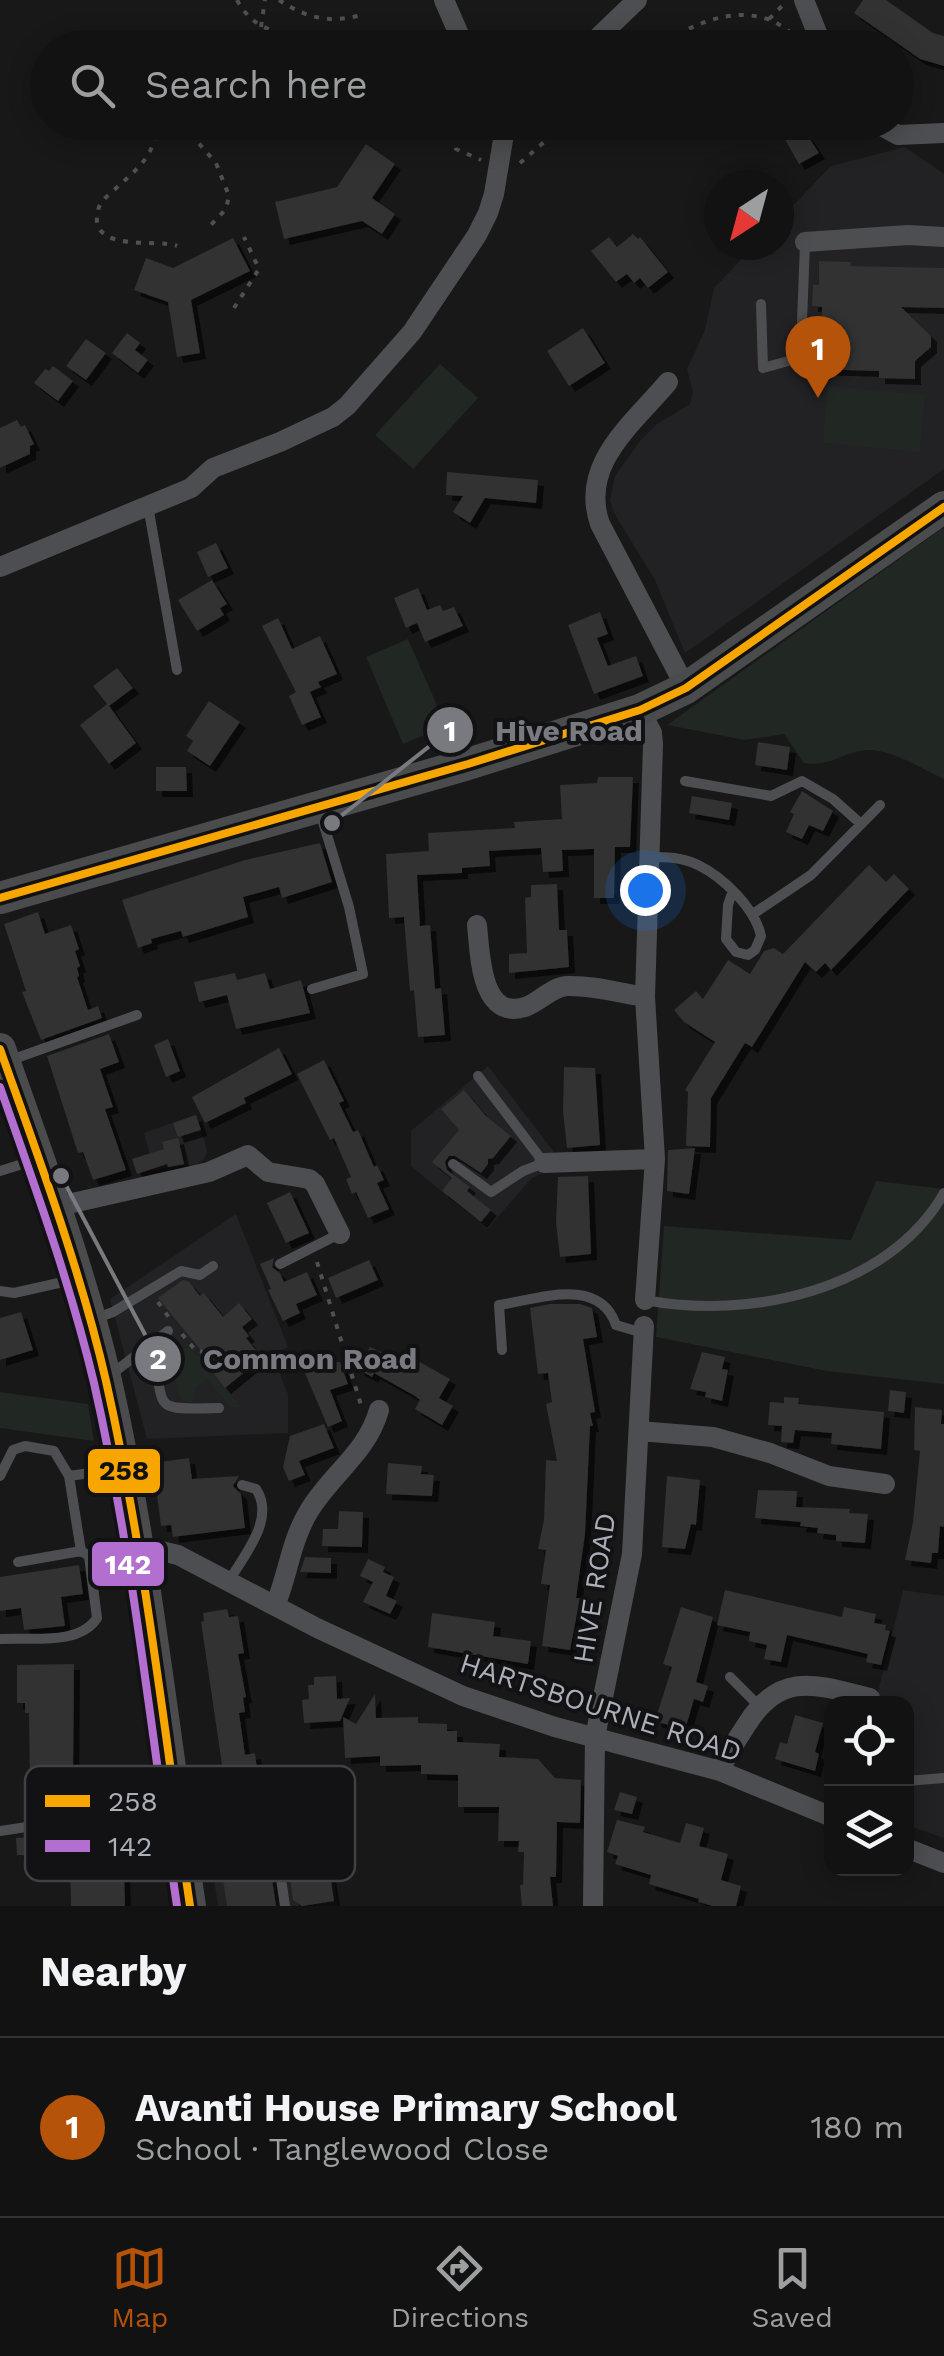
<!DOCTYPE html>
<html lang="en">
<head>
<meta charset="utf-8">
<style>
  body { margin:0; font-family:"Work Sans",sans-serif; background:#1b1b1b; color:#f1f3f6 }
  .controls { position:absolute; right:30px; bottom:30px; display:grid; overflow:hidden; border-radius:20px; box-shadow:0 5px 25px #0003 }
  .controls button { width:90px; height:90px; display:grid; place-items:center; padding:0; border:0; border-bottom:2px solid #313232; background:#121212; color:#f1f3f6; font:50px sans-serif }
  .compass { position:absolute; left:704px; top:170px; width:90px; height:90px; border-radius:50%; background:#121212; box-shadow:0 5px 25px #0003; rotate:216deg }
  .you { position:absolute; left:645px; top:890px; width:35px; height:35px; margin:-25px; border:8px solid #fff; border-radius:50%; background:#1a73e8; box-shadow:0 0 0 15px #1a73e833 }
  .badge { display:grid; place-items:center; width:65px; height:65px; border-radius:50%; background:#b45309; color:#fff; font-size:32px; font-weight:700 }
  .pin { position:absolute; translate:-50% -82px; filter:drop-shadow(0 2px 5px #0008) }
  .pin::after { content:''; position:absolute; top:52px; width:35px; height:30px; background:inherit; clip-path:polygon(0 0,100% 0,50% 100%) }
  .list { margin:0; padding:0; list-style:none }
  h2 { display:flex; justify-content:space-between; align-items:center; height:130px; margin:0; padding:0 40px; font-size:42px }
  h2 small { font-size:32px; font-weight:400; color:#9c9e9f }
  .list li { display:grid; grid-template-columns:65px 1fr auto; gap:30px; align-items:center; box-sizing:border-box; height:180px; padding:0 40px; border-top:2px solid #313232 }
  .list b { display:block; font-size:38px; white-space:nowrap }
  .list p { margin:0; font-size:32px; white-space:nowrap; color:#9c9e9f }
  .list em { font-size:32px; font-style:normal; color:#9c9e9f }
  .icon { flex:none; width:55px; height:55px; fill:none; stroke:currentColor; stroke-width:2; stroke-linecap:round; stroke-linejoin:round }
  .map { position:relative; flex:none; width:944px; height:1906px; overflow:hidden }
  .search { position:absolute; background:#121212; box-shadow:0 5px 25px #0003; left:30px; right:30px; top:30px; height:110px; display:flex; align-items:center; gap:25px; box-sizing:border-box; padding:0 35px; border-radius:55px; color:#9c9e9f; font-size:38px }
  .sheet { height:310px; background:#121212 }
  nav { display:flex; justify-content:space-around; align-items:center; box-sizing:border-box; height:140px; border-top:2px solid #313232; background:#121212; font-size:28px; color:#9c9e9f }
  nav a { display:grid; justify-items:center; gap:5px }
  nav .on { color:#b45309 }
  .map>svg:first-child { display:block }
</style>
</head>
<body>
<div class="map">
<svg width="944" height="1906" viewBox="0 0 944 1906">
  <defs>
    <filter id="shadow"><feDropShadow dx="6" dy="6" stdDeviation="0" flood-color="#0009"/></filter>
  </defs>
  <rect width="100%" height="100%" fill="#181818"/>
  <path fill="#222224" d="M905 147 944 174V469L685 653 655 580 614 513 610 500 615 476 640 441 657 424 690 404 693 392 687 369 705 330 714 288 755 245H779V220L831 166Z
    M488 1066 554 1152 543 1173 532 1178 487 1229 411 1166V1131Z
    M195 1115 205 1142 207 1153 203 1160 197 1164 154 1170 144 1133Z
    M236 1214 288 1347 272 1355 288 1394V1433L147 1439 110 1299Z
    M903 1590 944 1596V1838L907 1825 906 1704H875Z
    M323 1813 338 1906H218L207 1830Z"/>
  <path fill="#212722" d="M440 364 478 398 413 469 375 435Z
    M828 386 925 395 920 452 823 443Z
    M941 529H944V779C919 768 887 745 859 751 839 756 825 767 804 763L784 734 745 740 667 725Z
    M408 639 446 726 403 744 366 657Z
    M876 1181 944 1189V1384L827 1371 656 1337 664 1226 851 1240Z
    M189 1346 195 1355 206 1356 213 1365 209 1369 241 1407 231 1408 207 1379 194 1389 196 1396 190 1404 180 1398 172 1358Z
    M0 1392 88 1404 94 1441 0 1428Z"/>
  <path fill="#313132" filter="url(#shadow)" d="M863 0H886L933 33 944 36V66L920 59 854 13Z
    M775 122H799L819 153 799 164Z
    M366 144 395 164 372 198 395 214 382 234 362 221 284 239 275 202 337 187Z
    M633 234 638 239 640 237 668 272 648 288 640 278 634 283 627 274 616 282 591 251 609 237 617 247Z
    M233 238 250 271 191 300 200 353 177 357 168 302 134 290 146 258 173 268Z
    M819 261 851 262 850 266 944 268V308L901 307 931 336V347L915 361V379L879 378V371L810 369 811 343H821L822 307 812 306 813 285H819Z
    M583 328 605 363 569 386 547 351Z
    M127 333 140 343 135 350 148 360 138 373 112 353Z
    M86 339 106 353 86 380 66 366Z
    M53 366 73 381 58 401 34 383 45 369 49 371Z
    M17 420 21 427 25 425 34 444 30 446V454L0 468V428Z
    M447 472 538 480 536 503 485 498 470 523 453 512 463 496 446 495Z
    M216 543 228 568 208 577 197 552Z
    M212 580 227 604 220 608 224 615 197 631 178 600Z
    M418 588 427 610 440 605 443 611 454 607 463 626 425 642 417 623 406 628 394 598Z
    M600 612 608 634 597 638 608 666 636 656 643 676 594 694 568 625Z
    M278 618 292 649 320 636 337 674 318 682 321 687 310 692 321 717 302 725 289 696 296 692 262 626Z
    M117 668 133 688 109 706 136 743 109 764 80 725 107 704 93 686Z
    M209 701 240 722 210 766 187 751 193 741 186 736Z
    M758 742 790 747 787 770 755 765Z
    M156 767H186L187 791H156Z
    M598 777H633L630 847H615L614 898H594V849L562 850 563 871 543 872 541 848 489 851 490 866 462 868V873L417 875 420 926 430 925 435 989 441 988 445 1035 418 1037 414 990 410 991 404 917 389 918 386 854 429 851 428 833 515 828 514 822 562 819 560 785 597 783Z
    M802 791 833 811 823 831 809 825 802 839 786 832 794 814 790 812Z
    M692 796 732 803 729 820 689 813Z
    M320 843 332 882 282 898 279 887 243 897 248 917 183 937 181 931 151 939 152 943 138 948 122 900 245 860Z
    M869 865 886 882 894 874 909 889 831 970 825 963 816 972 805 962 752 1047 745 1043 711 1098 710 1147 686 1146 688 1092 685 1090 715 1042 684 1022 674 1010 696 991 703 999 728 960 750 974 764 951 774 948 783 954Z
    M557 884 559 930H567L569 967 509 973V954L527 953 525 898 531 897V885Z
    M38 912 45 934 71 925 79 949 75 951 80 966 77 968 79 976 77 977 88 1010 98 1006 102 1018 41 1040 22 992 26 991 4 924Z
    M235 973 237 980 265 973 270 989 301 980 310 1013 236 1029 227 995 199 1002 194 982Z
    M109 1034 119 1062 100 1069 113 1107 105 1109 126 1170 93 1180 83 1152 78 1153 47 1056Z
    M168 1039 180 1071 166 1077 154 1045Z
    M279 1048 292 1074 244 1098 246 1103 205 1123 192 1097Z
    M324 1060 344 1101 339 1103 353 1132 358 1130 374 1167 377 1165 384 1180 377 1183 389 1209 368 1218 356 1192 352 1194 346 1179 351 1177 334 1138 330 1140 297 1074Z
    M564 1067 595 1068 600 1145 567 1148 563 1111Z
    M464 1090 486 1116 511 1136 493 1158 488 1159V1164L481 1173 455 1156H449L445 1162 447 1170 470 1187 467 1191 491 1210 481 1222 442 1191 452 1178 432 1162 459 1130 441 1109Z
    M196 1115 201 1130 178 1137 173 1123Z
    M178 1138 184 1164 168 1167 167 1164 137 1174 132 1159 164 1149 162 1142Z
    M695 1148 689 1194 667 1191 668 1150Z
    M588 1176 591 1254 560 1257 556 1222 558 1177Z
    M290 1192 309 1233 286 1243 267 1203Z
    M274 1258 272 1267 280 1273 284 1282 307 1272 317 1295 296 1304 300 1313 283 1321 268 1290 271 1289 260 1264Z
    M369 1260 378 1280 336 1298 328 1278Z
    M183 1280 189 1282 200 1296 204 1293 223 1317 239 1303 252 1319 242 1327 249 1336 246 1338 262 1358 225 1388 209 1368 213 1365 158 1298Z
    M550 1304H580L592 1308 597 1337 583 1339 595 1412 590 1413 593 1426H590L585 1534 576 1598H580L570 1650 542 1646 550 1585 541 1584 546 1550 538 1549 544 1520 546 1460 557 1461 546 1404 552 1402 548 1373 538 1374 530 1308Z
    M21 1312 33 1350 0 1360V1318Z
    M370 1347 398 1360 402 1352 450 1379 439 1398 453 1406 442 1425 415 1409 420 1400 415 1396 374 1373 372 1377 358 1369Z
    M702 1352 725 1357 722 1369 728 1370 722 1401 705 1397 706 1392 690 1389Z
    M333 1362H340L348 1384 330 1390 342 1421 328 1427 305 1373Z
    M890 1390 906 1392 904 1413 888 1411Z
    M784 1397 799 1398 798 1404 884 1412 881 1449 831 1444 832 1433 795 1430 793 1443 781 1442 782 1426 768 1425 770 1402 784 1403Z
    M915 1407 942 1410 941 1424H944V1527L940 1526 938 1553H932L931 1563 905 1560 913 1522 920 1451 914 1450Z
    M324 1424 334 1448 299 1461 305 1475 289 1481 283 1467 290 1436Z
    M189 1458 192 1479 239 1476 233 1486 241 1494 245 1528 173 1537 171 1525 161 1526 153 1463Z
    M388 1463 422 1466 421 1474 434 1475 432 1496 386 1494Z
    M667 1476 700 1480 696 1525 691 1524 685 1549 662 1547Z
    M758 1490 797 1491 796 1507 850 1509 849 1513 868 1514 865 1543 836 1541V1535L817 1533 818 1528 800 1526 801 1522 755 1518Z
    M339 1511 363 1512 362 1547 322 1546 323 1529H338Z
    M305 1557 331 1558V1573L300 1572Z
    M368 1559 385 1567 383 1572 394 1577 386 1596 397 1601 390 1614 363 1602 373 1582 360 1576Z
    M79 1565 83 1594 61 1597 65 1626 24 1630 21 1608 0 1611V1577Z
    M725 1590 842 1617 844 1607 876 1614 874 1623 886 1625 885 1630 890 1631 881 1665 866 1662 868 1654 787 1635 781 1662 764 1659 767 1645 749 1641 750 1632 717 1625Z
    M681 1607 713 1617 696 1682 708 1686 703 1702 694 1699 685 1730 655 1721 672 1667 663 1664Z
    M227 1609 229 1617 238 1616 244 1653 238 1654 246 1697 243 1698 245 1712 239 1713 245 1755 255 1753 263 1817 231 1826 201 1622 204 1621 203 1613Z
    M432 1613 495 1622 493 1636 531 1641 528 1664 428 1647Z
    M74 1664 73 1780H87L88 1795H79V1812L51 1814V1788H30L29 1713H25V1703H17V1665Z
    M336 1676 337 1699 350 1698 340 1721 304 1723 302 1700 309 1699 308 1685H314V1677Z
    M375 1694 376 1718 418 1717V1723L447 1724V1731H457V1742L500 1744 499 1757 538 1759 555 1778 581 1780 580 1823 557 1822 556 1877H550L553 1906H522L520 1885H523L524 1852H518L519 1841H498L499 1807H458V1775L421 1774V1765L380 1766V1756L345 1758 343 1717 356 1724Z
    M795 1715 823 1723 815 1752 819 1754 815 1771 775 1759 780 1742 787 1744Z
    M620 1792 637 1797 632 1814 614 1810Z
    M321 1815 334 1901 302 1906 293 1900 282 1821Z
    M617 1820 645 1827 643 1832 680 1843 686 1823 704 1828 699 1846 728 1854 721 1880 741 1886 736 1906H713L698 1902 699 1899 649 1884 651 1875 615 1864 618 1856 607 1852Z
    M116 1828 117 1868H124L125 1906H71L70 1856 17 1855 16 1838 51 1836V1832L67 1830Z
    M270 1866 276 1906H227L222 1873Z"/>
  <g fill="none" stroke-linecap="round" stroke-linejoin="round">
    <path stroke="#4e5052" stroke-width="4" stroke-dasharray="5 8" stroke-linecap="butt" d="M237 0C259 40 289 28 324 48
      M279 0C308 19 329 23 362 15
      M769 19 783 5
      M261 27 265 0
      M655 48C688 27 729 5 770 20 779 23 789 32 798 37
      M156 122C157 157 135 170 112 192 106 197 100 202 98 210 87 254 158 238 177 246
      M186 122 188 131 216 163 229 196 226 209 210 226 209 231
      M453 122 456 149 481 160
      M520 163 567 122
      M234 308 259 269 244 237
      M317 1262 361 1405
      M158 1302 170 1319
      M182 1334 196 1351 203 1352"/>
    <path stroke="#4d4e51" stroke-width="10" d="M761 304 763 368 796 359 801 348 805 243
      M148 506 177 670
      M685 781 771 796 802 781 833 799 861 824
      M650 857C666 857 682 857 698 865 723 877 755 908 761 936L755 950 748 955 736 952 726 939 728 905 732 893
      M753 914 811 875 880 805
      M312 989 363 974 349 907 319 809
      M11 1060 137 1015
      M453 1164 491 1192 523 1171 544 1163 478 1076
      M0 1171 32 1161
      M280 1264 339 1234
      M0 1291 14 1293 72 1280
      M645 1300C749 1320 888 1291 944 1193
      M94 1319 113 1312 181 1271 200 1275 213 1266
      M147 1347C173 1405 140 1411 219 1408
      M502 1350 499 1305C539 1299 599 1276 616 1325L643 1333
      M109 1376 168 1331
      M0 1476 13 1450 25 1446 54 1451 69 1476
      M81 1551 69 1476 118 1469
      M229 1581C244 1555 276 1519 256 1489L242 1485
      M0 1639C31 1637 79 1646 97 1618L89 1556 81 1551 18 1562
      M730 1677 758 1705
      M906 1781 944 1778
      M0 1831 66 1821 144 1819 173 1814
      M189 1849 216 1848 278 1858 285 1906"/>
    <path stroke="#4d4e51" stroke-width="20" d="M444 0 465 48
      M804 0 823 48
      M587 48 637 0
      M874 122 898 135 944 133
      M805 242 908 235 944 237
      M668 382C633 424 579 464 600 524L686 688
      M0 567 191 488 213 468 280 442 333 417 347 406 412 332 477 235 488 213 494 194 506 122
      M640 710 652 733 653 744 645 997 655 1159 645 1300
      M477 925C480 952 480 1021 525 1007 540 1002 551 987 567 986 592 985 620 993 645 997
      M544 1163 655 1159
      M55 1207 209 1172 248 1155 268 1172 309 1179 315 1184 340 1234
      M639 1431 713 1437 770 1453 829 1476 885 1484
      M139 1554 161 1551 178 1555 317 1628 463 1696 555 1727 720 1771 832 1817
      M275 1606C288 1575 291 1540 309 1511 331 1474 367 1453 379 1410
      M720 1771C727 1753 737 1740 747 1724 781 1670 817 1685 870 1698
      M906 1848 944 1863
      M593 1906 595 1737 632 1554 644 1326"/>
    <path stroke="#4a4b4d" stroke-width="32" d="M0 898 468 764 640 710 686 688 944 507
      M0 1049C38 1158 80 1268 106 1381 145 1554 163 1731 190 1906"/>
    <g stroke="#121214" stroke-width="15">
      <path id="bus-1" d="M0 898 468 764 640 710 686 688 944 507
        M0 1049C39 1159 80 1268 106 1381 145 1554 164 1731 190 1906"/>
    </g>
    <g stroke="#121214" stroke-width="15">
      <path id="bus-2" d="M0 1087C34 1184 70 1282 94 1383 133 1555 151 1732 177 1906"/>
    </g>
    <use href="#bus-1" stroke="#f7a600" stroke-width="8"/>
    <use href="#bus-2" stroke="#b36fd0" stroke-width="8"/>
  </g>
  <g text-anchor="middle" stroke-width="8" stroke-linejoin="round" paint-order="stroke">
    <g font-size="28" fill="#abafb8" stroke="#121214">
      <text transform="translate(594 1588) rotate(-81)" y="10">HIVE ROAD</text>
      <text transform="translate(601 1707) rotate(18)" y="10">HARTSBOURNE ROAD</text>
    </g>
  </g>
  <rect x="25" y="1766" width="330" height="115" rx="15" fill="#121214" stroke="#404145" stroke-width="2.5"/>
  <rect x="45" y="1795" width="45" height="12" fill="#f7a600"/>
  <rect x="45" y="1840" width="45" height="12" fill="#b36fd0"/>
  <g font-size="28" fill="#abafb8">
    <text x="108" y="1811">258</text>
    <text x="108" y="1856">142</text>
  </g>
  <path fill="none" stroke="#787a80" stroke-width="4" d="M332 823L450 730M61 1176L158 1359"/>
  <g fill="#787a80" stroke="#121214" stroke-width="4">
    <circle cx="332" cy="823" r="10"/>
    <circle cx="61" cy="1176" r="10"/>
    <circle cx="450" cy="730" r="25"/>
    <circle cx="158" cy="1359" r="25"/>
  </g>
  <g font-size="30" text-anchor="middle" font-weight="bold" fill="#fff">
    <text x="450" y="741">1</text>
    <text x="158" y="1369">2</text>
  </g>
  <g font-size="30" text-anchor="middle" font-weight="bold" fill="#787a80" stroke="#121214" stroke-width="8" stroke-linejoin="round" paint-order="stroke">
    <text x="569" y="741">Hive Road</text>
    <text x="310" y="1369">Common Road</text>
  </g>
  <g stroke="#121214" stroke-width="4">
    <rect x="86" y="1447" width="76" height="48" rx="10" fill="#f7a600"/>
    <rect x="90" y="1540" width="76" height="48" rx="10" fill="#b36fd0"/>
  </g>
  <g font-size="28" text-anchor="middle" font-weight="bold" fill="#fff">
    <text x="128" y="1574">142</text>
  </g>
  <g font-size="28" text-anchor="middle" font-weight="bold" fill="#111">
    <text x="124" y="1480">258</text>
  </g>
</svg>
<div class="controls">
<button><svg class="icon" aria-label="locate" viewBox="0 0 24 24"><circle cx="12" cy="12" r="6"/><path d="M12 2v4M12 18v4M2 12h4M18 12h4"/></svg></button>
<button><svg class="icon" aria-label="layers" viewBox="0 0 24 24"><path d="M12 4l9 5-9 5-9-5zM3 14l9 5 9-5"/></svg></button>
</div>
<svg class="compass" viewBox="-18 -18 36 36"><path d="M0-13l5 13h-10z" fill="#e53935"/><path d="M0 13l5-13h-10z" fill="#9c9e9f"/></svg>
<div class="you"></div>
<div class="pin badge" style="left:818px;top:398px">1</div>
<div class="search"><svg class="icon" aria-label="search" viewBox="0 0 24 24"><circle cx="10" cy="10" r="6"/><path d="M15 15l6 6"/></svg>Search here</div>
</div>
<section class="sheet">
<h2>Nearby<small></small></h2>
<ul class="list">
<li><span class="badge">1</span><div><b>Avanti House Primary School</b><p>School · Tanglewood Close</p></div><em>180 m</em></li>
</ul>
</section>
<nav>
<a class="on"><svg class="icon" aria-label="map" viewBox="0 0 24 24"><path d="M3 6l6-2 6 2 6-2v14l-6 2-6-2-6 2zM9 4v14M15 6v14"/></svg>Map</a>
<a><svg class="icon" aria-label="directions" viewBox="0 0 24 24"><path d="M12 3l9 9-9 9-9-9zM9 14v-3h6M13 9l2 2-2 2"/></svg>Directions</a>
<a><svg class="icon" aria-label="saved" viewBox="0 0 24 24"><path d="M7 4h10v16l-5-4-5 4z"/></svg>Saved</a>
</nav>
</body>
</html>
